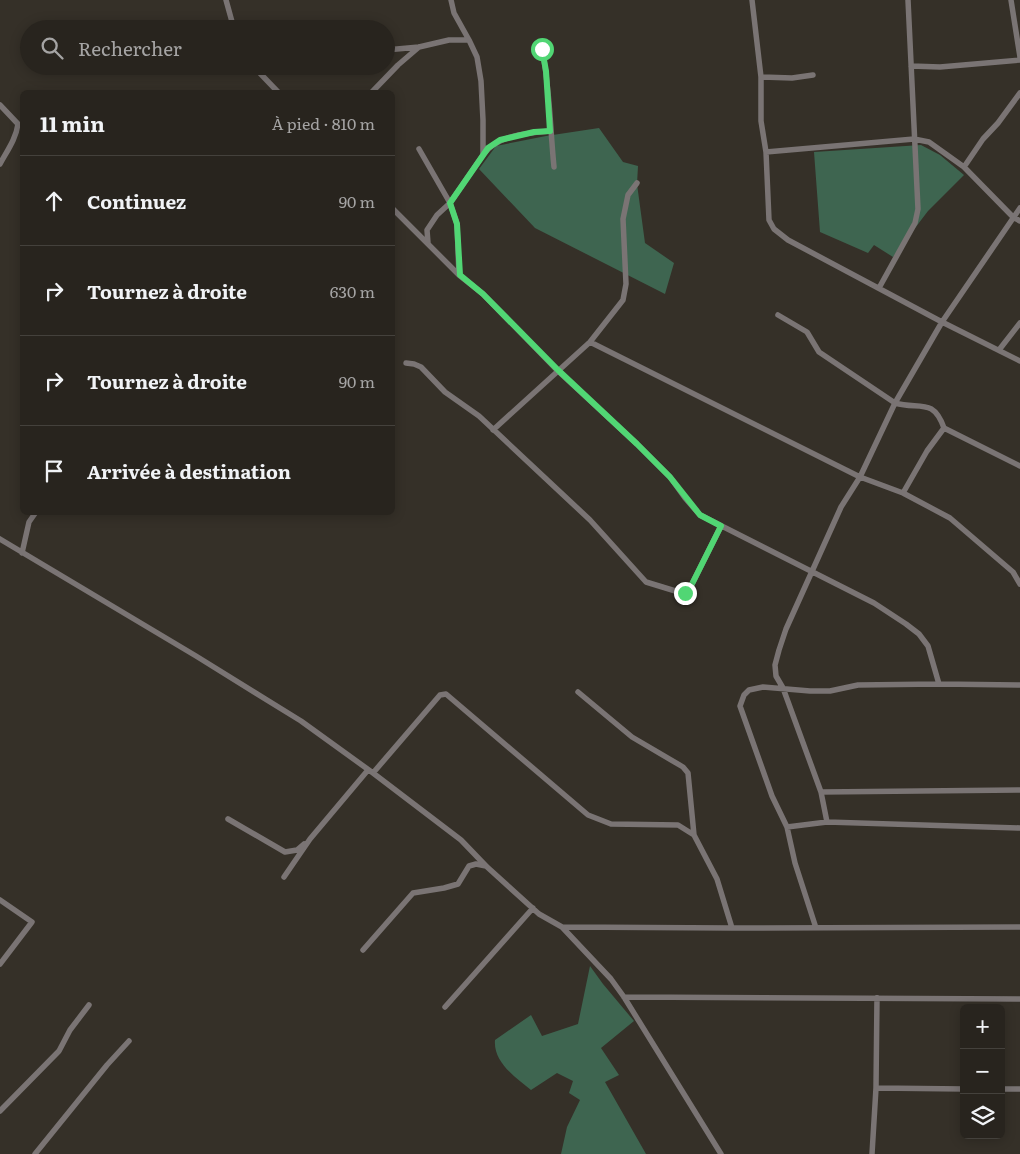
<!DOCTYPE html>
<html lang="fr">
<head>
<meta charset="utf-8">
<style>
  body { margin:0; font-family:Literata,serif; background:#34302b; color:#f1f3f6 }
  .controls { position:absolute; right:15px; bottom:15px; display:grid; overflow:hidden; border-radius:8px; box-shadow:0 2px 12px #0003 }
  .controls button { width:45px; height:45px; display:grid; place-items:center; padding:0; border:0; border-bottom:1px solid #44413c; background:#28241e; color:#f1f3f6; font:25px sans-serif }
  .stop { position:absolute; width:15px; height:15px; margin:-11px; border:4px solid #51d674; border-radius:50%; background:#fff }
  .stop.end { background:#51d674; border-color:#fff; box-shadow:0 1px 5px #0008 }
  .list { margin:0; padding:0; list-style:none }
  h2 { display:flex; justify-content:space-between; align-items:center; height:65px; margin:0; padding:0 20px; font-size:21px }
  h2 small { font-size:16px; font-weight:400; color:#a5a4a4 }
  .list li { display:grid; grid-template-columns:32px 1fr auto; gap:15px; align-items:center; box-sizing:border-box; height:90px; padding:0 20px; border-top:1px solid #44413c }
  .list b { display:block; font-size:19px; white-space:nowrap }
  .list em { font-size:16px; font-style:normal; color:#a5a4a4 }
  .icon { flex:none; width:28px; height:28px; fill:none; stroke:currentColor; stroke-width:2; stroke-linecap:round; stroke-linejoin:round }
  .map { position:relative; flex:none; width:1020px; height:1154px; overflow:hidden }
  .search { position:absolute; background:#28241e; box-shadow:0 2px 12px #0003; left:20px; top:20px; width:375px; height:55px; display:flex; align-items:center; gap:12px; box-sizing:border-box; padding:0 18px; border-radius:28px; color:#a5a4a4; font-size:19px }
  .panel { position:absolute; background:#28241e; box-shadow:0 2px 12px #0003; left:20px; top:90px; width:375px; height:425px; border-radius:8px }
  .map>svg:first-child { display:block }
</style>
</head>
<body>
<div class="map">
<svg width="1020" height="1154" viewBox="0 0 1020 1154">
  <rect width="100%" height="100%" fill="#353028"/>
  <path fill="#3e6550" d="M599 128 623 162 638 166 637 184 645 243 674 263 665 294 535 228 479 169 496 146 546 136Z
    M921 145 940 155 964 175 928 211 893 257 874 245 868 253 820 232 814 152Z
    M590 966 603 984 634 1021 601 1048 619 1075 605 1082 646 1154H561L567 1127 580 1100 569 1093 573 1081 557 1073 531 1090C516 1078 493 1062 495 1040L531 1015 542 1036 578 1024Z"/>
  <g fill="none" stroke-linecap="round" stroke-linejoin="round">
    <path stroke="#7a7474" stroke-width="5.5" d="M226 0 234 29
      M451 0 454 13 469 40
      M752 0 761 77V121L766 152 914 139 929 142 964 167 1013 217 1020 221
      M1011 0 1020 57
      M542 49C550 88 550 128 554 167
      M386 50 419 47 449 40H469L477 57 481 81 483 120V155L450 203 437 215 427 230 428 243
      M253 66 278 92
      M911 66 940 67 1020 60
      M761 77 792 78 813 75
      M372 92 398 65 419 47
      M0 105 18 124C16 139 7 151 0 164
      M419 149 450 203 457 224 459 275
      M766 152 769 220 774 229 788 240 942 322 1020 361
      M483 155C497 135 527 133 550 131
      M964 167 983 139 998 123 1020 93
      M392 208 459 275 483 294 558 371 637 444 670 477 685 498 700 515 874 603 906 624 919 634 928 646 939 684
      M879 288 915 223 918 209 908 0
      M778 315 807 332 819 352 895 403C919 410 933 397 944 428L1020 466
      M590 342 860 477 903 493 950 518 1013 572 1020 584
      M999 350 1020 323
      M406 363 414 364 421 367 445 392 479 416 590 520 646 582 682 593 688 592 721 526
      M493 430 590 342 623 300 626 284 623 219 628 195 637 183
      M903 493 927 451 944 428
      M0 539 196 656 301 721 373 773 461 840 486 866 539 914 562 927 611 979 624 997 721 1154
      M22 553 29 522 36 512
      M578 692 632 737 683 767 688 773 694 835
      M373 773 440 695 446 694 588 815 611 824 678 825 694 835 717 879 732 928
      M821 792 1020 790
      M228 819 285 852 297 850 304 844
      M827 822 821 792 783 688 776 676 775 665 779 650 786 629 841 507 860 477 895 403 942 322 1020 208
      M787 827 827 822 1020 828
      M284 877 310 839 368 770
      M0 900 32 922 0 964
      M562 927 732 928 1020 927
      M816 928 795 863 787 827 772 796 740 706 744 695 749 690 763 687 810 691H830L858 685 939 684 1020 685
      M363 950 413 893 444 888 458 884 469 866 476 864 486 866
      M624 997 1020 999
      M445 1007 533 908
      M876 1088 964 1089
      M1001 1089H1020
      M0 1111 59 1051 70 1030 89 1005
      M35 1154 107 1065 129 1041
      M872 1154 876 1088 877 998"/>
  </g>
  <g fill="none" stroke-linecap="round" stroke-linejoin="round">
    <path stroke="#51d674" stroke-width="6" d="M542 49 546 71 550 131 534 132 500 140 488 148 450 203 457 224 460 275 483 294 558 370 637 444 670 477 700 515 721 526 688 592 685 593"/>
  </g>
</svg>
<div class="controls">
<button>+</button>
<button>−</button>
<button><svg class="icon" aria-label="layers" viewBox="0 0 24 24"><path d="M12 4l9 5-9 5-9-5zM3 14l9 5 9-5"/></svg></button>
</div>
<div class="stop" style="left:542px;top:49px"></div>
<div class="stop end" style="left:685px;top:593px"></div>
<div class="search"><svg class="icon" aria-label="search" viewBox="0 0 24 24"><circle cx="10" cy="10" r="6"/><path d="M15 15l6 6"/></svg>Rechercher</div>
<section class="panel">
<h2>11 min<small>À pied · 810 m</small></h2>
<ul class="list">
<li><svg class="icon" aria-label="ahead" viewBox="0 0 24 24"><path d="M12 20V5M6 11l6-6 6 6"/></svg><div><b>Continuez</b></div><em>90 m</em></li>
<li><svg class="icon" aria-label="right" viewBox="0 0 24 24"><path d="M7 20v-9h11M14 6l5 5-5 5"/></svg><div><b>Tournez à droite</b></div><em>630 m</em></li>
<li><svg class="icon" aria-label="right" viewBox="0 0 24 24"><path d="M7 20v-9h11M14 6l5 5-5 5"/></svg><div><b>Tournez à droite</b></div><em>90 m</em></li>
<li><svg class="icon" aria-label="arrive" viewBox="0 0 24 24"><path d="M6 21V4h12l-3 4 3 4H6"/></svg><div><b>Arrivée à destination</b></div></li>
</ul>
</section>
</div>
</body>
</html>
